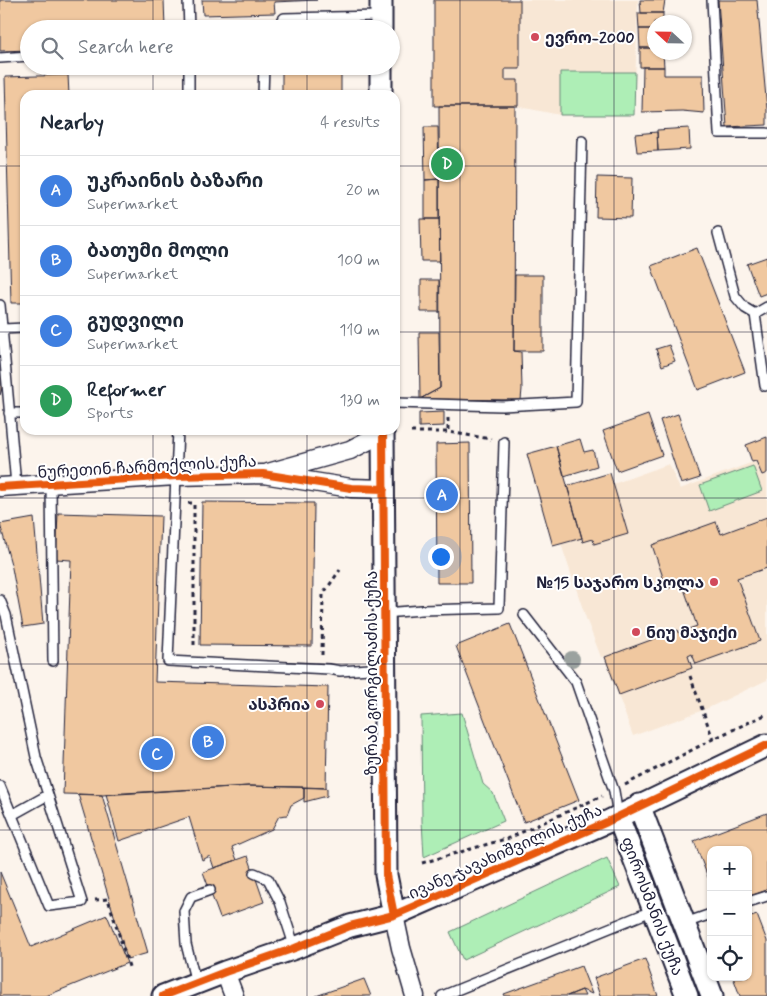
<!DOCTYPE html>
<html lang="en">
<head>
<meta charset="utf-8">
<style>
  body { margin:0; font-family:Mynerve,"Noto Sans Georgian",sans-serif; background:#f6f6f7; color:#1f2937 }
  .controls { position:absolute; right:15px; bottom:15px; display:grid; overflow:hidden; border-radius:10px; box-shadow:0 1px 4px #0004 }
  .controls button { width:45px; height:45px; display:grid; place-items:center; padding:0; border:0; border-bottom:1px solid #e0e1e3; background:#fff; color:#1f2937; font:25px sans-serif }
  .compass { position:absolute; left:647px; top:15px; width:45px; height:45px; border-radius:50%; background:#fff; box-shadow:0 1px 4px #0004; rotate:292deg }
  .you { position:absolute; left:440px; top:556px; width:18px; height:18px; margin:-12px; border:4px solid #fff; border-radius:50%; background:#1a73e8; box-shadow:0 0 0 8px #1a73e833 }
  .badge { display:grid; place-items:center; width:32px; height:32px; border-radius:50%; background:#2563eb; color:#fff; font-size:16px; font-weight:700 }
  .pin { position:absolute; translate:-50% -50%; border:2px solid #fff; box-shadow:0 1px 5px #0006 }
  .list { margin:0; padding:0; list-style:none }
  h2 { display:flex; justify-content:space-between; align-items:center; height:65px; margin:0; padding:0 20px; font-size:21px }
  h2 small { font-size:16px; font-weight:400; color:#747a83 }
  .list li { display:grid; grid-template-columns:32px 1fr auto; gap:15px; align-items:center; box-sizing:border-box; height:70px; padding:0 20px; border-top:1px solid #e0e1e3 }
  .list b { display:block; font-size:19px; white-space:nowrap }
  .list p { margin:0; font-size:16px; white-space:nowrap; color:#747a83 }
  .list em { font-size:16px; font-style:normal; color:#747a83 }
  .icon { flex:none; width:28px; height:28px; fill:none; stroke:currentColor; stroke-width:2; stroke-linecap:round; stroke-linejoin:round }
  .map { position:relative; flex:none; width:767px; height:996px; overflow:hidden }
  .search { position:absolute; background:#fff; box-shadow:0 1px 4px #0004; left:20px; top:20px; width:380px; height:55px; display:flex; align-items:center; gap:12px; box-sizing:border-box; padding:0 18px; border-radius:28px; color:#747a83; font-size:19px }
  .panel { position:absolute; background:#fff; box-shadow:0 1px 4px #0004; left:20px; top:90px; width:380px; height:345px; border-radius:15px }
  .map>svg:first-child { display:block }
</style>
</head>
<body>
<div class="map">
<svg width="767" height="996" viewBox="0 0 767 996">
  <rect width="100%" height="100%" fill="#fcf4ec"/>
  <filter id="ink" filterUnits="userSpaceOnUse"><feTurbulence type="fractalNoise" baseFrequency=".02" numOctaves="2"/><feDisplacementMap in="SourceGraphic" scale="10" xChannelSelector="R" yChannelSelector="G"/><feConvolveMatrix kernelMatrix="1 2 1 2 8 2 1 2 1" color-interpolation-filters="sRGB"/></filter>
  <g filter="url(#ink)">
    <path fill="#f8e7d5" d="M434 0H638L634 115H560L515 106H434Z
      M756 461 762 475 767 473V680L706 709 633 736 604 656 601 657 587 621 561 544 582 538 593 539 594 544 627 534 613 484 669 464 680 489Z"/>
    <path fill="#aeeeb6" stroke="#688878" d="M560 72H635L634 115H560Z
      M753 466 762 491 709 511 700 485Z
      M462 713 483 784 493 793 504 821 424 857 422 821 421 716Z
      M607 858 620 887 463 960 450 932Z"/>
    <path fill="#f0c8a0" stroke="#22223b" d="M0 0H164L165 28 29 29V50L0 51Z
      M202 0H317L274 2 275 13 203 15Z
      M434 0H520V69H505V80H518V106H434Z
      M640 0H665L663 13H641Z
      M718 0H757L767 109V125L727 127Z
      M638 13H663V22H654V29H639Z
      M282 27 341 28V29H282Z
      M639 29H654V48H640Z
      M640 48H654V52H663L664 67H640Z
      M225 66H247V72L225 73Z
      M282 66H341V95H282Z
      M643 67H664V75H703L704 113 682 111 642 112Z
      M68 75 69 95H25V303H11L5 77Z
      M439 106H515L514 351 521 352 522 389 521 400 420 399 440 388Z
      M424 127H438L439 179 425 180Z
      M689 128 690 149 658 151 657 130Z
      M657 132 658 151 637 152 635 134Z
      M597 177 632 178 631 218 596 217Z
      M439 179V219H425V180Z
      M420 219H439L440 261H421Z
      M697 248 745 372 698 390 651 266Z
      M767 257V293L759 296 747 264Z
      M515 275H543V351H514Z
      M421 280H439V312H421Z
      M419 332H439L440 388 420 399Z
      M23 337H25V378H23Z
      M669 345 675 361 662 366 656 349Z
      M0 347 5 378 0 395Z
      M444 412V426L419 427V413Z
      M678 414 700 478 681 484 660 420Z
      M648 415 662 455 617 471 603 431Z
      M767 437V473L762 475 756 461 752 462 746 445Z
      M580 439 584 452 593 450 597 466 564 476 556 446Z
      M470 443 471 583H437L436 444Z
      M556 446 582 538 553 546 527 454Z
      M610 473 628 534 594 544 593 539 583 542 567 486Z
      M202 502 314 503 312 646 200 645Z
      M58 513 161 516 155 682 328 687 326 788 249 786 102 795 63 794 71 560 56 559Z
      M767 517V568L737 578 760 641 696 664 692 654 688 656 692 668 619 695 605 657 678 630 680 635 684 633 683 631 697 626 682 583 667 589 652 545 716 522 721 534Z
      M34 518 43 624 23 627 12 568 0 524Z
      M510 624 579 800 524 822 456 646Z
      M249 786 304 787V798L291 805 287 815 279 816 272 829 232 847 237 860 214 868 210 856 202 860 189 817 119 841 106 794Z
      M304 787 327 788V796L304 802Z
      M78 794 102 795 148 953 127 959Z
      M767 813V890L748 897V850H711V885L694 841Z
      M248 856 264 902 220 918 203 872Z
      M0 872 31 947 107 915 127 963 46 996H0Z
      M757 915 767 941V996H740L733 977H748V918Z
      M645 959 658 996H600L594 978Z
      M581 966 592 994 582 990 567 996H505L504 994Z
      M364 979 371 996H316Z
      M582 990 585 996H567Z"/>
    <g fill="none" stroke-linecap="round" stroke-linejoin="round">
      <g stroke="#22223b" stroke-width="12">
        <path id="service" d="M188 0 189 29
          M712 0 719 133H767
          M276 29 284 18 380 16
          M0 58 29 56
          M189 66V95
          M263 95 264 66
          M718 233 735 296 745 308 755 314 767 307
          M0 305 16 485
          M755 314 765 386
          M0 326 3 329 25 328
          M395 403 502 406 576 402 582 141
          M9 413H25
          M178 430 168 661 329 669 340 671 384 668
          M51 485 53 661
          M0 600 6 615 36 757 82 902 49 906 0 786
          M384 613 422 610 499 608 504 442
          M524 615 576 682 614 791 618 816
          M12 815 48 795
          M254 873 268 879 280 902 295 948
          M748 902 767 896
          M685 923 711 914
          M196 983 186 944 184 911 191 897 210 890
          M442 996 654 910"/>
      </g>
      <g stroke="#22223b" stroke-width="21">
        <path id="minor" d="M268 473 350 450 383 433
          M0 487 176 476 263 474 351 488 384 489
          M394 915 401 948 415 996
          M225 972 234 996"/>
      </g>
      <g stroke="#22223b" stroke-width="25">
        <path id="tertiary" d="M381 0V29
          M381 66V95
          M383 430 386 875 394 915
          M639 805 712 996
          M618 817 687 996
          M163 996 225 972 295 948 350 926 394 915 607 822 767 745"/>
      </g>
      <path stroke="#22223b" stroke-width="3" stroke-dasharray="4 4" stroke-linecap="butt" d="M448 418V432
        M411 432H448L491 439
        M188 503H194V647
        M322 655 323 594 340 570
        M690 676 713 739
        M625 785 713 739 767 714
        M422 863 509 838 602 796
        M95 900 108 899 130 970"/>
      <use href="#service" stroke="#fff" stroke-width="9"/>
      <use href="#minor" stroke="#fff" stroke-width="18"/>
      <use href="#tertiary" stroke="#fff" stroke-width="21"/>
      <g stroke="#fff" stroke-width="11">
        <path id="cycleway" d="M383 430 386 875 394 915
          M0 487 176 476 263 474 351 488 384 489
          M163 996 225 972 295 948 350 926 394 915 607 822 767 745"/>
      </g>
      <use href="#cycleway" stroke="#e8590c" stroke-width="8"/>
    </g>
    <circle fill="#9ba29f" cx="572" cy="659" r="8"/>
  </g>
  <path fill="none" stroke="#22223b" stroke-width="1" stroke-opacity="0.55" d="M153 0V29M307 0V29M460 0V996M614 0V996M153 66V95M307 66V95M0 166H25M395 166H767M0 332H25M395 332H767M153 430V996M307 430V996M0 498H767M0 664H767M0 830H767"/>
  <g fill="#d1495b" stroke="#fff" stroke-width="2">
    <circle cx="535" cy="37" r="5"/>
    <circle cx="714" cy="582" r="5"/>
    <circle cx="636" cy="632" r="5"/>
    <circle cx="320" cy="704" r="5"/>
  </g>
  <g text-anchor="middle" stroke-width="4" stroke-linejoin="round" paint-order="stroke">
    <g font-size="16" font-weight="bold" fill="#22223b" stroke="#fff" text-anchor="start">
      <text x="545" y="43">ევრო-2000</text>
      <text x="704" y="588" text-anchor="end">№15 საჯარო სკოლა</text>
      <text x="646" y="638">ნიუ მაჯიქი</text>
      <text x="310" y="710" text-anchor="end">ასპრია</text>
    </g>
    <g font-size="16" fill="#22223b" stroke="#fff">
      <text transform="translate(147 466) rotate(-3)" y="6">ნურეთინ ჩარმოქლის ქუჩა</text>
      <text transform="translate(371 673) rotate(-90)" y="6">ზურაბ გორგილაძის ქუჩა</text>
      <text transform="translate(505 851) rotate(-24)" y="6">ივანე ჯავახიშვილის ქუჩა</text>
      <text transform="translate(653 906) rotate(69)" y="6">ფიროსმანის ქუჩა</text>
    </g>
  </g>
</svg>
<div class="controls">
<button>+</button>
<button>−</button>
<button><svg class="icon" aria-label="locate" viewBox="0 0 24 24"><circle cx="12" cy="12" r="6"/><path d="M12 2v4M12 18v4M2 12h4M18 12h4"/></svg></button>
</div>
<svg class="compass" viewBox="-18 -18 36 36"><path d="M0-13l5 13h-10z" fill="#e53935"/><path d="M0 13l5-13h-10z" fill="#747a83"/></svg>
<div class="you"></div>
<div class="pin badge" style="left:442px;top:495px;background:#3f7fe0">A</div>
<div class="pin badge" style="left:208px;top:742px;background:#3f7fe0">B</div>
<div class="pin badge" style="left:157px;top:754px;background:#3f7fe0">C</div>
<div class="pin badge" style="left:447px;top:164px;background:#2e9e5b">D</div>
<div class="search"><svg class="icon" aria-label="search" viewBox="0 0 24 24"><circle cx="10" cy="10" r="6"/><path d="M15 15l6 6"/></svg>Search here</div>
<section class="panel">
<h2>Nearby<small>4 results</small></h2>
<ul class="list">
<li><span class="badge" style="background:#3f7fe0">A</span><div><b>უკრაინის ბაზარი</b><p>Supermarket</p></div><em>20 m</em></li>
<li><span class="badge" style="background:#3f7fe0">B</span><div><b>ბათუმი მოლი</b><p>Supermarket</p></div><em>100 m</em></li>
<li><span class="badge" style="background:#3f7fe0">C</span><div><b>გუდვილი</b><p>Supermarket</p></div><em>110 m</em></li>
<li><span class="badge" style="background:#2e9e5b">D</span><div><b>Reformer</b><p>Sports</p></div><em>130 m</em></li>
</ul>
</section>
</div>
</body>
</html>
